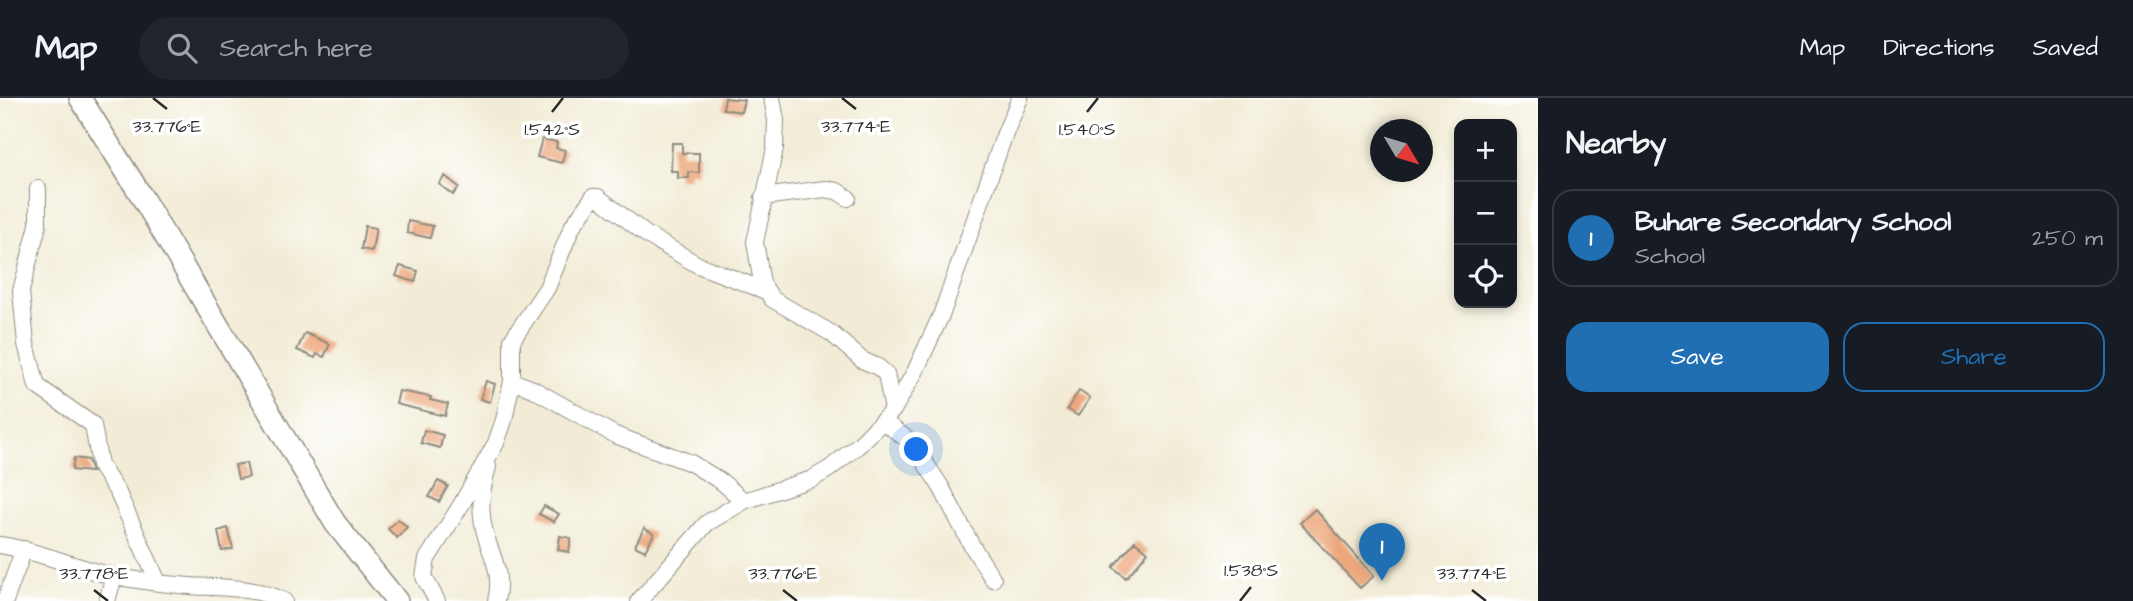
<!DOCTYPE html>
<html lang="en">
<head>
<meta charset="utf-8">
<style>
  body { margin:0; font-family:"Architects Daughter",sans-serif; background:#20242c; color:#f1f3f6 }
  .controls { position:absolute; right:21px; top:21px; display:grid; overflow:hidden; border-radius:14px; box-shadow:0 4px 10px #0003 }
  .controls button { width:63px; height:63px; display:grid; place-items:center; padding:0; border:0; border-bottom:2px solid #363941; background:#171b24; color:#f1f3f6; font:35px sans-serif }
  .compass { position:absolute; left:1370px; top:21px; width:63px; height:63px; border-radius:50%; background:#171b24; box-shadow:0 4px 10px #0003; rotate:128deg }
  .you { position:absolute; left:917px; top:352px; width:24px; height:24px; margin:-18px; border:5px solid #fff; border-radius:50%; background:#1a73e8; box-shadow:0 0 0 10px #1a73e833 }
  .badge { display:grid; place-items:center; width:46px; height:46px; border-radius:50%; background:#1f6fb2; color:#fff; font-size:23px; font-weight:700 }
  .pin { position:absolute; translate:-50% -58px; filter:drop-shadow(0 2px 4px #0008) }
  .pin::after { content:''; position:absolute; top:37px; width:24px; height:21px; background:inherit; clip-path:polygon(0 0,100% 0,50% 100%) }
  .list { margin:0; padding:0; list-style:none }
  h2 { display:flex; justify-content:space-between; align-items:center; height:91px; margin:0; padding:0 28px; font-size:30px }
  h2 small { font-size:23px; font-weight:400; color:#9ea1a6 }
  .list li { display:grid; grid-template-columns:46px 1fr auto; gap:21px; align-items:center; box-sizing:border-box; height:98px; margin:0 14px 14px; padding:0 14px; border:2px solid #363941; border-radius:21px }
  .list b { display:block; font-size:26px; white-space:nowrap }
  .list p { margin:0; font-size:23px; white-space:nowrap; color:#9ea1a6 }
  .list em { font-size:23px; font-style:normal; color:#9ea1a6 }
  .actions { display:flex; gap:14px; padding:21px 28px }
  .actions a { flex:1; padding:16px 0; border:2px solid #1f6fb2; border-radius:21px; text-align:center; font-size:24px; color:#1f6fb2 }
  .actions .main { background:#1f6fb2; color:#fff }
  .icon { flex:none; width:38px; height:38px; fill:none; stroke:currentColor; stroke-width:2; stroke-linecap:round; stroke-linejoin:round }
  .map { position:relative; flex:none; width:1538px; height:503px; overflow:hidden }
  header { display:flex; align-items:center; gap:42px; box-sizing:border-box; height:98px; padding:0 35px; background:#171b24; border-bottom:2px solid #363941 }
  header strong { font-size:33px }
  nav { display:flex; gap:38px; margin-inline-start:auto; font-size:24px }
  .search { width:490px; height:63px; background:#20242c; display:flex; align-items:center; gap:18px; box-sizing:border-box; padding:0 24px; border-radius:38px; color:#9ea1a6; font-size:26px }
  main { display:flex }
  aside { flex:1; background:#171b24 }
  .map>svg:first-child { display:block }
</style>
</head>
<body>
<header>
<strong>Map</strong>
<div class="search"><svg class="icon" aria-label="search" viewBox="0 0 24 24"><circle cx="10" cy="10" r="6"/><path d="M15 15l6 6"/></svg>Search here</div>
<nav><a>Map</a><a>Directions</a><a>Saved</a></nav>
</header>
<main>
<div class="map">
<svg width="1538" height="503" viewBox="0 0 1538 503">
  <rect width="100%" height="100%" fill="#fff"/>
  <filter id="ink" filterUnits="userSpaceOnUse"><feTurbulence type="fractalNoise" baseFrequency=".0143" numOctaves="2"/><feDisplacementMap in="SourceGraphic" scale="14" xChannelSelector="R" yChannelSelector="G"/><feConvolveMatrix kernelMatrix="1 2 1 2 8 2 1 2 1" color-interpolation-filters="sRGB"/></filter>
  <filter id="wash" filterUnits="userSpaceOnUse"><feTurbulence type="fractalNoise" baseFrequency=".00686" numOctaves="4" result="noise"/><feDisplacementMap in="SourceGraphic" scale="28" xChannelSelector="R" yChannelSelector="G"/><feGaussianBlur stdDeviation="1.57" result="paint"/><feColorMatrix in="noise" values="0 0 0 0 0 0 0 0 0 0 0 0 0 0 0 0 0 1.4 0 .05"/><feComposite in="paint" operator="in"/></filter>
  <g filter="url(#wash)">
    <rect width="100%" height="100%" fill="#f2ecd6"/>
    <g id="blocks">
      <path fill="#eda77c" d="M725 0 744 2 741 14 723 11Z
        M542 41 557 44 556 50 565 52 562 65 537 59Z
        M672 45H682V55H699V75L689 74V80H678V73H671Z
        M445 78 459 89 453 97 439 86Z
        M408 123 433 128 430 140 407 135Z
        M365 128 376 130 372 153 361 151Z
        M400 168 418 173 415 184 396 178Z
        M305 235 330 246 324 259 317 256 315 260 297 252Z
        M486 283 495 286 490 304 480 301Z
        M399 293 431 299 430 302 448 306 445 318 396 306Z
        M1079 293 1090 300 1078 318 1067 311Z
        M424 332 443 337 440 350 421 345Z
        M74 360 88 362 92 374 72 372Z
        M246 365 249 379 238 381 235 367Z
        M438 383 448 388 439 404 429 399Z
        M544 408 559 416 554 424 539 416Z
        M1315 411 1374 478 1360 490 1300 425Z
        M398 421 407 429 397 440 388 431Z
        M228 430 233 451 222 453 218 433Z
        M644 430 654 436 645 453 635 448Z
        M560 438 571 440 569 454 558 452Z
        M1135 443 1148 454 1126 480 1113 469Z"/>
    </g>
  </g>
  <g filter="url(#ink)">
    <use href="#blocks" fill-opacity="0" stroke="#8e8c80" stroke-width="2"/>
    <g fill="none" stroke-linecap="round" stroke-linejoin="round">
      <g stroke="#8e8c80" stroke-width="18">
        <path id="minor" d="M772 0 776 22 775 50 755 144 762 185 772 201 831 235 862 262 878 269 886 276 893 312
          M38 91V127L21 193 26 246 37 288 93 327 100 367 118 395 158 484
          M763 99 825 91 837 93 848 100
          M512 283 533 291 615 337 691 365 722 384 744 403
          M884 324 911 344 916 351 941 389 972 448 993 481
          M488 369C483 385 480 402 482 418 484 451 505 466 496 503
          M0 447C40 453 75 470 114 478 139 483 164 486 189 488 222 490 253 488 284 503
          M5 503 24 451
          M107 503 114 478
          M437 503 424 479 427 461 461 407 496 345 504 322 512 283V242L547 190 572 129 593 99H598L647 137 698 167 766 193
          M639 503 707 425 744 403 812 381 829 371 860 346 893 312 915 274 942 215 1004 38 1020 0"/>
      </g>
      <g stroke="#8e8c80" stroke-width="24">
        <path id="secondary" d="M80 0 139 94 335 425 397 503"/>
      </g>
      <use href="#minor" stroke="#fff" stroke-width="16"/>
      <use href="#secondary" stroke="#fff" stroke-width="21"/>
    </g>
  </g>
  <path fill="none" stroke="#2b2b2b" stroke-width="2.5" d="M153 0 167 11M842 0 856 11M552 14 563 0M1087 14 1098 0M94 492 108 503M783 492 797 503M1472 492 1486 503M1240 503 1251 489"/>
  <g font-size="18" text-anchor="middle" fill="#2b2b2b" stroke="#fff" stroke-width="7" stroke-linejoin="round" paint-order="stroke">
    <text x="167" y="34">33.776°E</text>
    <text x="856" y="34">33.774°E</text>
    <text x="552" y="37">1.542°S</text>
    <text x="1087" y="37">1.540°S</text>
    <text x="1251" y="478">1.538°S</text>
    <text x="94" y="481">33.778°E</text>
    <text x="783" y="481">33.776°E</text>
    <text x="1472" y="481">33.774°E</text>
  </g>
</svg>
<div class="controls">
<button>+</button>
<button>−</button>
<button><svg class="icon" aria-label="locate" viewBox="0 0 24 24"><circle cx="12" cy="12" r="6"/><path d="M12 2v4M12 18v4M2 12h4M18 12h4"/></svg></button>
</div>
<svg class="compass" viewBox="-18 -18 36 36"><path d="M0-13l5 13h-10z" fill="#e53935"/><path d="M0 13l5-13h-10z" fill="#9ea1a6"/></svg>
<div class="you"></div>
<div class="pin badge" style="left:1382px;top:483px">1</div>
</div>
<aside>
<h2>Nearby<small></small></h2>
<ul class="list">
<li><span class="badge">1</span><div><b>Buhare Secondary School</b><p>School</p></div><em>250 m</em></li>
</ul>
<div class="actions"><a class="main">Save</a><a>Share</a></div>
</aside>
</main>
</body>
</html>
